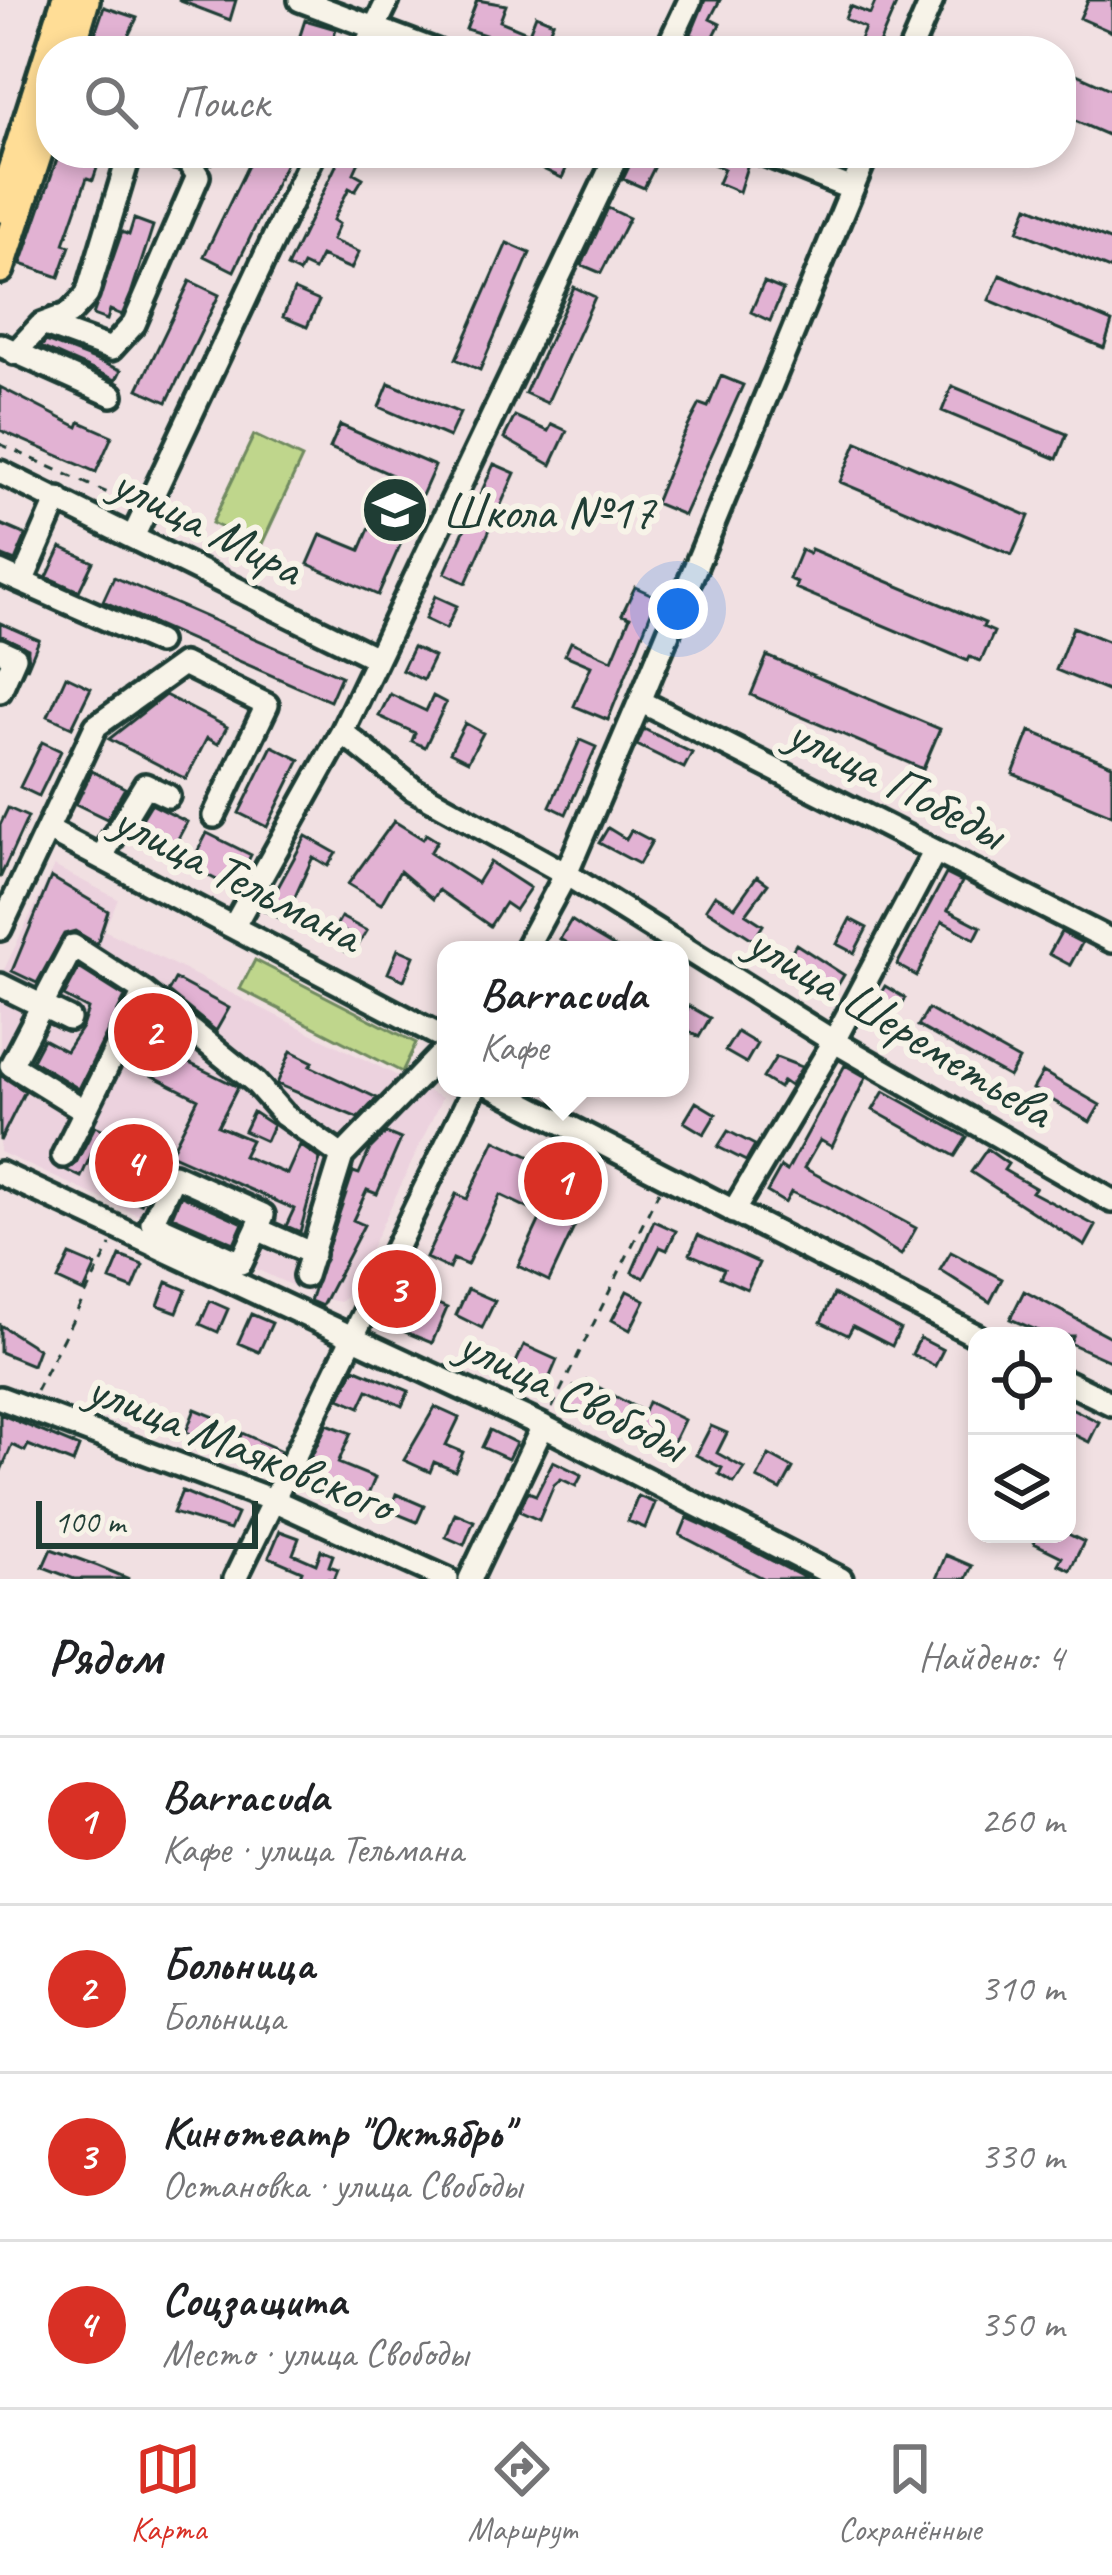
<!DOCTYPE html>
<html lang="ru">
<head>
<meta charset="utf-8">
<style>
  body { margin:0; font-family:Caveat,sans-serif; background:#f2f2f2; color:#202124 }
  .controls { position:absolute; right:36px; bottom:36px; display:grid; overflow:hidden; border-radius:24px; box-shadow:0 6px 18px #0003 }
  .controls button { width:108px; height:108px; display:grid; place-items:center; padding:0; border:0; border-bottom:3px solid #e0e0e0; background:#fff; color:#202124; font:60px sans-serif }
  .scale { position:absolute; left:36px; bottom:30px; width:222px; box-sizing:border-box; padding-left:12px; border:6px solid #1f3d34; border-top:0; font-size:33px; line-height:42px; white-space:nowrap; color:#1f3d34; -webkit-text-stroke:9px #f7f3e8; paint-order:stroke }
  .you { position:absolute; left:678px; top:609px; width:42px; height:42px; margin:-30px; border:9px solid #fff; border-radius:50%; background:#1a73e8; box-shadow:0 0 0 18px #1a73e833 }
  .badge { display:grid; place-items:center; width:78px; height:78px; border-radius:50%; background:#d93025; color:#fff; font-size:39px; font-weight:700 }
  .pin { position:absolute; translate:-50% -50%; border:6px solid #fff; box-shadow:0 3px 12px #0006 }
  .popup { position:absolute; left:437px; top:941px; width:252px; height:156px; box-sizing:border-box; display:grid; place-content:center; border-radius:24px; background:#fff; filter:drop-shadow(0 3px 9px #0005); font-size:39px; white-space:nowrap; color:#757577 }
  .popup b { font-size:45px; color:#202124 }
  .popup::after { content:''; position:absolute; left:50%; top:100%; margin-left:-24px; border:24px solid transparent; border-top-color:#fff }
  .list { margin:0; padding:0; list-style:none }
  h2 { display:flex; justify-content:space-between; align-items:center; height:156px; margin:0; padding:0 48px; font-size:51px }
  h2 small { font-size:39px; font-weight:400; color:#757577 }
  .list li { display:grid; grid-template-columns:78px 1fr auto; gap:36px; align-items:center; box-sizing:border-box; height:168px; padding:0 48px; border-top:3px solid #e0e0e0 }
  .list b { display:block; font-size:45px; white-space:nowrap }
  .list p { margin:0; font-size:39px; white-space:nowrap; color:#757577 }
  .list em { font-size:39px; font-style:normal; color:#757577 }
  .icon { flex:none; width:66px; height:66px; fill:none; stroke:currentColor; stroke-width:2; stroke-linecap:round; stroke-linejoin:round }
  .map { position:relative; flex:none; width:1112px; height:1579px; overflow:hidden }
  .search { position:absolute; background:#fff; box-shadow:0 6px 18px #0003; left:36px; right:36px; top:36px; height:132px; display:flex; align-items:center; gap:30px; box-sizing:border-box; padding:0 42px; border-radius:48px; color:#757577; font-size:45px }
  .sheet { height:828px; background:#fff }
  nav { display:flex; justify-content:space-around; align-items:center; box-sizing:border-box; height:168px; border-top:3px solid #e0e0e0; background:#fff; font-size:33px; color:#757577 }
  nav a { display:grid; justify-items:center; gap:6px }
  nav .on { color:#d93025 }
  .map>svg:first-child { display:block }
</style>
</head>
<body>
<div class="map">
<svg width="1112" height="1579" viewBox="0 0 1112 1579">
  <rect width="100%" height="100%" fill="#f1e0e2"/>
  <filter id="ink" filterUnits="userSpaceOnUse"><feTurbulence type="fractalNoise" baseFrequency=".00833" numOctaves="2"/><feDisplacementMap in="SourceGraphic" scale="24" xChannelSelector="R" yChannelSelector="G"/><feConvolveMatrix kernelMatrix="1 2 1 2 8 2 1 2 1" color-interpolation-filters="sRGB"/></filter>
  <g filter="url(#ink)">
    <path fill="#ecd2de" d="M54 866 118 899 104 930 442 1098 350 1293 340 1302 317 1297 0 1152V978Z"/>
    <path fill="#bfd68c" stroke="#6f8a60" stroke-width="3" d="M254 435 302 458 261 546 212 523Z
      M255 960 416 1043 402 1072 240 989Z"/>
    <path fill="#e2b2d3" stroke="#1f3d34" stroke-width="3" d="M178 0H236L230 20Z
      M477 0 506 5 500 21 529 33 536 15 553 22 548 34 590 51H536L466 29Z
      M705 0H720L710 19 720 24 710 44 691 34Z
      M876 0H898L876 51H855L865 28 845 19 850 6 870 14Z
      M1088 0H1112V32L1080 18Z
      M104 7 137 18 121 51H89Z
      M305 20 336 29 329 51H295Z
      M1061 67 1112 90V137L1061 115Z
      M59 153H102L93 180 87 178 64 244 70 246 59 277 21 264Z
      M254 153 286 163 234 271 204 256Z
      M342 153H363L354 173 363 178 355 191 349 188 333 220 339 224 332 240 359 252 351 269 321 256 314 270 303 265 299 273 287 267Z
      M551 153H573L562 178 543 169Z
      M688 153H733L749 160 739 192 718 183 724 169Z
      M634 156 655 166 644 188 623 179Z
      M1028 206 1112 241V270L1018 231Z
      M608 208 629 218 601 273 582 265Z
      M134 219 153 226 131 294 122 315 110 310 107 320 93 315 122 232 129 235Z
      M507 243 530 253 480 370 456 359Z
      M1000 275 1112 322 1104 348 989 300Z
      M190 281 219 295 167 402 138 389Z
      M764 282 783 290 770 321 751 312Z
      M574 287 595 297 547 403 525 393Z
      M294 290 319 301 307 327 283 317Z
      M46 341 121 370 116 380 41 347Z
      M721 376 743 385 684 515 655 503 681 440 700 404 708 407Z
      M389 383 460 413 449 437 379 407Z
      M952 386 1067 434 1057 459 942 411Z
      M0 387 78 427 80 422 112 436 96 472 0 430Z
      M515 416 548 431 552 424 567 431 551 465 504 438Z
      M340 425 435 466 378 595 308 564 321 534 360 550 392 475 330 448Z
      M857 442 1029 516 1012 555 840 482Z
      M494 464 515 473 466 583 445 573Z
      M0 524 26 535 15 561 0 555Z
      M61 547 93 562 79 591 47 577Z
      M811 549 985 623 983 627 994 632 981 661 970 657 968 661 795 588 797 582 789 579 801 550 809 554Z
      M114 577 341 676 330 701 103 601Z
      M635 587 657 597 608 720 574 706 591 666 565 655 571 642 612 660 630 617 622 614Z
      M435 596 457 606 446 629 425 619Z
      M0 623 39 640 27 669 28 649 0 635Z
      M1073 627 1112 643V693L1056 670Z
      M413 647 434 657 423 680 402 670Z
      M767 656 940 729 923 769 751 695Z
      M66 676 91 688 72 727 48 716Z
      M390 694 426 711 433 696 446 703 425 747 412 741 415 733 379 716Z
      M165 695 227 727 218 744 207 738 186 779 109 739Z
      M465 723 483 733 468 761 450 752Z
      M644 729 692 753 684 768 637 745Z
      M1030 731 1112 765V815L1013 774Z
      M580 740 596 747 566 814 550 806Z
      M42 742 61 751 39 796 20 787Z
      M272 746 300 760 267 827 239 813Z
      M92 771 125 788 107 819 76 804Z
      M151 804 187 822 170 854 132 835Z
      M8 808 28 817 0 878V825Z
      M394 821 423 839 426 834 437 841 430 853 477 883 490 862 530 888 515 910 505 903 490 926 439 890 433 899 400 871 381 904 348 884Z
      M608 828 626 839 631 830 652 841 639 864 599 843Z
      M207 833 251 855 234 889 190 866Z
      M306 836 336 853 328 866 313 857 284 921 265 911Z
      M946 874 962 882 948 910 981 927 975 939 942 921 917 976 897 965Z
      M757 876 768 884 746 914 763 925 754 940 706 909 715 895 735 907Z
      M51 877 108 911 97 944 75 931 64 934 37 983 12 971Z
      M341 917 367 931 352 955 336 946 345 932 336 926Z
      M850 919 867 928 854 953 837 944Z
      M571 920 591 933 620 950H578L560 939Z
      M1061 932 1082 943 1070 965 1049 954Z
      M796 944 844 975 835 990 787 959Z
      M398 949 414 956 404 980 388 973Z
      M79 968 125 997 79 1089 32 1060 43 1039 66 1051 82 1027 88 1009 64 996Z
      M175 979 229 1008 216 1031 168 992Z
      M885 986 905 998 894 1015 875 1003Z
      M689 1006 710 1018 699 1037 680 1026Z
      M928 1009 1019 1060 1009 1077 918 1026Z
      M737 1032 757 1044 746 1063 725 1051Z
      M142 1040 238 1087 218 1126 251 1140 243 1156 287 1174 300 1145 320 1159 300 1232 286 1226 294 1209 170 1154 198 1099 129 1064Z
      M291 1051 313 1062 310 1066 377 1098 358 1118 277 1084Z
      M776 1057 802 1067 790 1086 783 1081 779 1088 763 1078Z
      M845 1065 866 1077 832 1147 820 1140 804 1168 916 1228 901 1255 827 1208 791 1192 785 1203 767 1192 781 1167 787 1171Z
      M1043 1072 1100 1105 1090 1122 1033 1089Z
      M0 1075 25 1091 0 1141Z
      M884 1091 967 1137 955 1156 873 1110Z
      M696 1102 716 1114 704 1134 684 1122Z
      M253 1112 273 1125 266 1141 244 1131Z
      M95 1126 163 1156 141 1204 123 1196 133 1174 91 1155 81 1177 66 1170 76 1163Z
      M728 1131 755 1145 746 1161 718 1147Z
      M386 1133 401 1139 377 1194 367 1190 353 1220 364 1225 322 1306 310 1301 353 1172 359 1174 370 1149Z
      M495 1140 593 1187 549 1281 518 1266 542 1215 500 1195 467 1265 453 1259 449 1269 426 1258 456 1194 467 1199Z
      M987 1149 1008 1164 1004 1170 1035 1188 1032 1192 1096 1226 1085 1246 971 1172Z
      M181 1195 243 1223 234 1243 172 1216Z
      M654 1221 676 1231 667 1250 660 1247 644 1278 632 1272Z
      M698 1235 759 1263 747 1289 720 1277 724 1269 690 1254Z
      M951 1252 1002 1279 990 1302 940 1270Z
      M70 1255 96 1266 84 1292 58 1280Z
      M120 1256 143 1265 133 1289 110 1280Z
      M167 1282 186 1290 177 1312 158 1305Z
      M468 1289 495 1301 482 1328 456 1315Z
      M627 1291 645 1300 630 1330 612 1320Z
      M1024 1291 1112 1338V1362L1070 1343 1073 1336H1050L1010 1319Z
      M834 1294 900 1329 892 1346 853 1326 848 1335 821 1322Z
      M420 1296 447 1308 432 1343 405 1332Z
      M210 1301 228 1309 218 1332 200 1324Z
      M251 1314 272 1323 259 1352 238 1343Z
      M0 1325 38 1349 32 1365 0 1352Z
      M920 1338 943 1350 935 1366 912 1354Z
      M524 1345 557 1360 546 1386 512 1371Z
      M354 1368 409 1391 402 1406 368 1390 360 1407 340 1398Z
      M587 1381 644 1412 648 1402 684 1420 669 1451 566 1407 574 1387 583 1391Z
      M1067 1406 1099 1422 1089 1442 1067 1431Z
      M435 1407 459 1418 446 1445 463 1452 455 1471 434 1462 430 1472 404 1460Z
      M195 1409 217 1418 208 1441 186 1432Z
      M0 1414 79 1447 73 1463 28 1445 25 1451 12 1445 0 1473Z
      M327 1424 351 1433 338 1463 375 1478 364 1504 301 1478Z
      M711 1426 727 1433 717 1453 744 1468 734 1483 719 1474 722 1468 696 1455Z
      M490 1430 516 1443 508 1459 482 1447Z
      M242 1433 281 1451 273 1467 236 1447Z
      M769 1455 793 1468 781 1490 757 1478Z
      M553 1461 582 1475 576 1486 561 1479 554 1485 539 1520 519 1511 528 1492 536 1495Z
      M182 1491 237 1514 230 1530 173 1513Z
      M396 1494 424 1506 417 1522 390 1511Z
      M638 1496 655 1503 645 1528 628 1521Z
      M455 1513 474 1521 464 1545 446 1537Z
      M687 1518 705 1526 807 1579H765L738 1565 680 1535Z
      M280 1531 299 1538 293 1554 316 1564 321 1550 333 1555 329 1566 338 1569 334 1579H299L302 1571 269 1557Z
      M1038 1534H1068L1084 1542 1070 1570 1058 1564 1062 1557 1034 1543Z
      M51 1549 98 1566 129 1579H74L43 1567Z
      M946 1555 972 1566 966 1579H936Z"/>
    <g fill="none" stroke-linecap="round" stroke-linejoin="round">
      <g stroke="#1f3d34" stroke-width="30">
        <path id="minor" d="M300 0 436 51
          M363 51 388 0
          M666 51 690 0
          M910 51 932 0
          M161 153 188 160 204 153
          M762 153 852 189
          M42 324 111 349 134 324 198 176 188 160
          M0 345 112 395
          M15 353 42 324 69 314 87 295 130 153
          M0 472 376 658
          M134 535 314 153
          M0 572 22 582 58 499
          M22 582 158 642
          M0 650 15 657 0 691
          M640 701 1112 941
          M342 732 413 789 566 874 833 1041 1112 1201
          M50 831 446 1039
          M103 854 145 785 168 796
          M235 924 342 732 618 153
          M0 929 96 726 183 664 267 705 214 816
          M525 950 566 874 640 701 867 153
          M0 985 69 1019
          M494 1088 977 1336
          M84 1110 11 1065 73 946 144 992 255 1082 284 1115 342 1156 305 1276
          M63 1156 144 992
          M342 1156 446 1049
          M0 1173 543 1426 841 1579
          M733 1212 829 1050 935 851
          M257 1229 241 1263 152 1223 174 1175 263 1215 257 1229 313 1254
          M1067 1382 1112 1404
          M0 1398 275 1501 447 1579
          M235 1579 474 1088
          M470 1579 543 1426"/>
      </g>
      <g stroke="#1f3d34" stroke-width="36">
        <path id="major" d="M70 51 85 0
          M0 208 66 0
          M0 269 51 113"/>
      </g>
      <path stroke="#1f3d34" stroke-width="3" stroke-dasharray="9 9" stroke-linecap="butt" d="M0 444 112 495
        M36 1391 111 1245
        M552 1408 659 1191"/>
      <use href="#minor" stroke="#f7f3e8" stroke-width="21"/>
      <use href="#major" stroke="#ffdd96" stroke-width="27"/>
    </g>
  </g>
  <defs>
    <g id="school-disc" transform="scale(3.45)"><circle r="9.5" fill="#1f3d34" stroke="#f7f3e8"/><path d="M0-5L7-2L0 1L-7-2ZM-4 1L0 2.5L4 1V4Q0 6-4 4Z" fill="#fff"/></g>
  </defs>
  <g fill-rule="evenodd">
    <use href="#school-disc" x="395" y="510"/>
  </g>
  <g text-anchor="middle" stroke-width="12" stroke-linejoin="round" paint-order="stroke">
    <g font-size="51" fill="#1f3d34" stroke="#f7f3e8" text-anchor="start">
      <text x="442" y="528">Школа №17</text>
    </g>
    <g font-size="51" fill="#1f3d34" stroke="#f7f3e8">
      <text transform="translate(208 524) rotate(27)" y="18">улица Мира</text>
      <text transform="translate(897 781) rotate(27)" y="18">улица Победы</text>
      <text transform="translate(238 876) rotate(27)" y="18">улица Тельмана</text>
      <text transform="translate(901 1025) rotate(31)" y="18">улица Шереметьева</text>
      <text transform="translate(573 1393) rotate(26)" y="18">улица Свободы</text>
      <text transform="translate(241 1445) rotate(22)" y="18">улица Маяковского</text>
    </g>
  </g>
</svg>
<div class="controls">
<button><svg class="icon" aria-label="locate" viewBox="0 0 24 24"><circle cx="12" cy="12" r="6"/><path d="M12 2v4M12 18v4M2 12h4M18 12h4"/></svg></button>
<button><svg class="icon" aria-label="layers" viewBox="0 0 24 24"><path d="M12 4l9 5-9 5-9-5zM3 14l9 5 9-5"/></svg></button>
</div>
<div class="scale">100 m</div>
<div class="you"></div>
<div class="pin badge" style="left:563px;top:1181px">1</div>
<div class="popup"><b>Barracuda</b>Кафе</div>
<div class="pin badge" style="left:153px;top:1032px">2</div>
<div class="pin badge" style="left:397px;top:1289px">3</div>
<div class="pin badge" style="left:134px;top:1163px">4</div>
<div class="search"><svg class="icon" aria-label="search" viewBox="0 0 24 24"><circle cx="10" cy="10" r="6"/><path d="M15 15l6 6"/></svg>Поиск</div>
</div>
<section class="sheet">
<h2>Рядом<small>Найдено: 4</small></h2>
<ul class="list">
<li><span class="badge">1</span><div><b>Barracuda</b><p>Кафе · улица Тельмана</p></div><em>260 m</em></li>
<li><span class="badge">2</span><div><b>Больница</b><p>Больница</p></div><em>310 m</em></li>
<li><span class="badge">3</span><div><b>Кинотеатр &quot;Октябрь&quot;</b><p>Остановка · улица Свободы</p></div><em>330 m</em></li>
<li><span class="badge">4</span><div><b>Соцзащита</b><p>Место · улица Свободы</p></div><em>350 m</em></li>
</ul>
</section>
<nav>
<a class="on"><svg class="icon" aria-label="map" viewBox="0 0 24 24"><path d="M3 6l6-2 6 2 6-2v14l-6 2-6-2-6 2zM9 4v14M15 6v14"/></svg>Карта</a>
<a><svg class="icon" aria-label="directions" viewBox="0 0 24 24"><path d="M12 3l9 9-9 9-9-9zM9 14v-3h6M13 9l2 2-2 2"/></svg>Маршрут</a>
<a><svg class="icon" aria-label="saved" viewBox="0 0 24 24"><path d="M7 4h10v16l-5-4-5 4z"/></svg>Сохранённые</a>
</nav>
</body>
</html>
